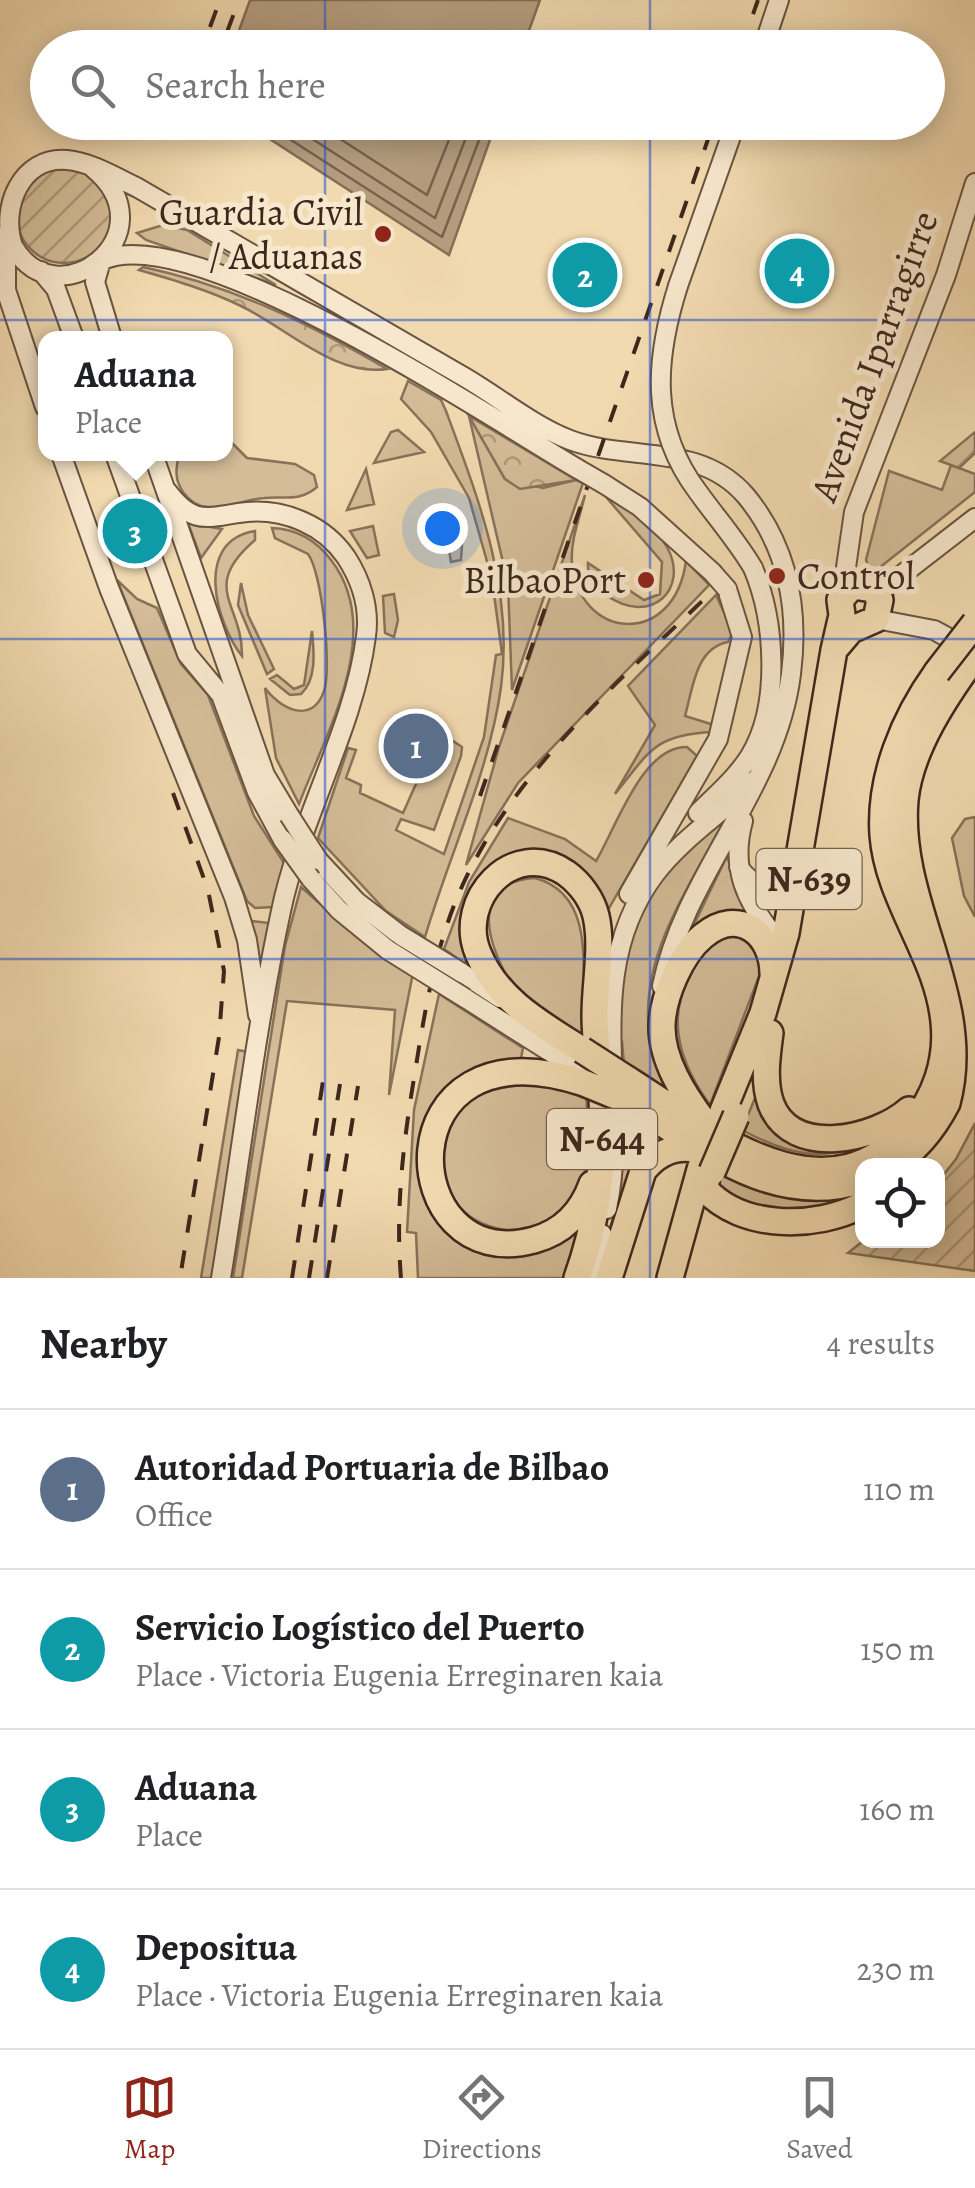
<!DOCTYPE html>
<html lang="en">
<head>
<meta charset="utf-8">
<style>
  body { margin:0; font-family:Alegreya,serif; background:#f2f2f2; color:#202124 }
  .controls { position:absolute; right:30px; bottom:30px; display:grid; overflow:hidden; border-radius:20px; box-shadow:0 5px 25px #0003 }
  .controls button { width:90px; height:90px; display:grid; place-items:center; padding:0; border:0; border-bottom:2px solid #e0e0e0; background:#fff; color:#202124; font:50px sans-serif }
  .you { position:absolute; left:442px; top:528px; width:35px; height:35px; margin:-25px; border:8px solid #fff; border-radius:50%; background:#1a73e8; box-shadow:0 0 0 15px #1a73e833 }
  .badge { display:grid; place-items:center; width:65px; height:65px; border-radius:50%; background:#8f2418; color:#fff; font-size:32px; font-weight:700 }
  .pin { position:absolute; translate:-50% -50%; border:5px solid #fff; box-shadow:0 2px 10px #0006 }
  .popup { position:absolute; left:38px; top:331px; width:195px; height:130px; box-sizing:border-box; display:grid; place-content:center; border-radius:20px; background:#fff; filter:drop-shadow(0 2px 8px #0005); font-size:32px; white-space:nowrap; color:#757577 }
  .popup b { font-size:38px; color:#202124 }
  .popup::after { content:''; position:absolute; left:50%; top:100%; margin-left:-20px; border:20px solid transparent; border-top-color:#fff }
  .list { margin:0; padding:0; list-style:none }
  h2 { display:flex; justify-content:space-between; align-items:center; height:130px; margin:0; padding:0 40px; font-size:42px }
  h2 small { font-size:32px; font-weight:400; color:#757577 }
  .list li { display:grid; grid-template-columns:65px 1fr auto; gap:30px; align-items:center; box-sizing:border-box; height:160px; padding:0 40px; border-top:2px solid #e0e0e0 }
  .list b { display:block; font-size:38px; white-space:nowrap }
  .list p { margin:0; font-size:32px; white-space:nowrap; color:#757577 }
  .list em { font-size:32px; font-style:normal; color:#757577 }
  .icon { flex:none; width:55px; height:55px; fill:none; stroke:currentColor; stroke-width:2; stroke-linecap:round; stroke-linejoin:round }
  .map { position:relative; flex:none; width:975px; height:1278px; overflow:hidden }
  .search { position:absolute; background:#fff; box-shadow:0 5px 25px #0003; left:30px; right:30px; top:30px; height:110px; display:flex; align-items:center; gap:25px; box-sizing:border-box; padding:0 35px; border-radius:55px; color:#757577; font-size:38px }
  .sheet { height:770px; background:#fff }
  nav { display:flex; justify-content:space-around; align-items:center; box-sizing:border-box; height:140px; border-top:2px solid #e0e0e0; background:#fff; font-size:28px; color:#757577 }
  nav a { display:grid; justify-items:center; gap:5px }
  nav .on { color:#8f2418 }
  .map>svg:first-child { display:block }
</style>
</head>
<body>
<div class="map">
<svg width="975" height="1278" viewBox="0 0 975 1278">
  <defs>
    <pattern id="forest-crowns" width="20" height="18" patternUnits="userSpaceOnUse" patternTransform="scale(2.5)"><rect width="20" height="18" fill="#d3bc97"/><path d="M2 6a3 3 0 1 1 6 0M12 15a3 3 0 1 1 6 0" fill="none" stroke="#ac997a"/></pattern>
    <pattern id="garden-furrows" width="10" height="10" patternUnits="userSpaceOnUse" patternTransform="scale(2.5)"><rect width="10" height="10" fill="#d3bc97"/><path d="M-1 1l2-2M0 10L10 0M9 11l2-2" fill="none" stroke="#ac997a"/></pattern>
  </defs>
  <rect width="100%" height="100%" fill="#f2dab0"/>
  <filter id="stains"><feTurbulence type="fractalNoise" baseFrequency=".002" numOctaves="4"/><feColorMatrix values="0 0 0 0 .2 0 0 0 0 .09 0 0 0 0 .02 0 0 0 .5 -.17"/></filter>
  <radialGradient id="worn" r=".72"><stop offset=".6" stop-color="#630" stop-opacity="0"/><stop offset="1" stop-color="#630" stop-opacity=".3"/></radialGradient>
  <path fill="#d3bc97" stroke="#88725a" stroke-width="2.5" d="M163 225 187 230 276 285 146 240 137 233Z
    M408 381 441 400 446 411C479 500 514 590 501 687 489 773 449 855 425 937L386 911 318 838 348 748 356 750 346 778 361 785 360 793 403 813 423 768 438 774 450 739 462 747 461 756 434 830 401 819 396 830 444 854 484 737 496 655 502 654 492 579 469 498 431 432 401 399Z
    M469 416 505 479 543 488 576 480 583 483 512 690 508 584Z
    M398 430 424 452 374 463 391 432Z
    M225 436 247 458 295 464 314 475 317 487C300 502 284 496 264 498 235 500 204 522 183 492 174 479 176 468 179 454H225Z
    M951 465 975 474V492L879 568 869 569 866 560 889 471 942 490Z
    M366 469 374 504 347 510Z
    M585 495C580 517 570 541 572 563 579 640 674 649 686 561L709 585 518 783 466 865 499 747Z
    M606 497C627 509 655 525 667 547 690 589 651 627 606 595 595 586 587 576 588 563L644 600 660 594 662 562Z
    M188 523 222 529 201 558Z
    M373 526 379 555 367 558 350 531Z
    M272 528C297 529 316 540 331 560 386 631 326 733 299 804L276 758 265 688C279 708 312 726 324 691 332 669 322 572 308 554L275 538Z
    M463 529 461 560 451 562 446 533Z
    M255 531V540C199 588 243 604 242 656 216 623 193 541 255 531Z
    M117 580 137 599 157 608 181 664 208 695 254 816 284 863 273 907 255 908 247 901Z
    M241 583 248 615 274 669 267 674 238 605Z
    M394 594 398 620 394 637 385 633 383 596Z
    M716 595 733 632 728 642C696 648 693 687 685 716L717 726 712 732C654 735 650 751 615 794L655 725 628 686Z
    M312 631C314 652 317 679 301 694L290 695 270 679 277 675 294 689 304 685Z
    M687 747 697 756 608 910 600 901 511 859 468 958 464 963 444 949 469 882 508 818 565 839 596 861C616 828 642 746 687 747Z
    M728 813C696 877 647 941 648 1016 649 1042 667 1068 666 1092L624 1064 622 1042H616C619 1014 618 984 624 956 637 895 684 852 728 813Z
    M975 817V917L964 896 952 838 965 819Z
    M727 856 748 916 688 937Z
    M535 878C602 896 579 984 583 1038 562 1023 537 1010 517 993 511 987 509 980 505 973 485 934 473 882 535 878Z
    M301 887 366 944 413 973 389 1095 395 1010 287 1001 242 1278H233L285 946Z
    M251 921 269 923 260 971Z
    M745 934 764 963 710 1105C665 1043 666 991 720 935Z
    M439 994 523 1048 520 1063 435 1107 418 1154 422 1185 427 1199 486 1250 525 1253 578 1229 565 1278H418L416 1233 407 1232 414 1110Z
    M238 1050 248 1052 213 1278H201Z
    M761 1083 768 1117 883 1137C826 1162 796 1159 742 1130Z
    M541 1084 586 1094C588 1120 591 1153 583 1178 549 1273 410 1228 450 1127 465 1089 505 1085 541 1084Z
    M626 1113 652 1131 637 1159 597 1278 621 1187Z
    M721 1172C762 1202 815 1203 862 1193V1197L838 1208 762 1213 715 1188Z"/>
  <path fill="url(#forest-crowns)" stroke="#88725a" stroke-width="2.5" d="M143 267C233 286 308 323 387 369 335 377 287 328 241 306 208 290 174 280 139 270Z
    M469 416 576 480 520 489 505 479Z"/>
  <path fill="url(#garden-furrows)" stroke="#88725a" stroke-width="2.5" d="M17 216a47 47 0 1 1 94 0a47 47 0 1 1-94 0Z
    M975 432V453L959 468 940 461Z
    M975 1123V1271L848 1253 863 1241 938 1240V1182L956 1159Z"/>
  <path fill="#b49d7e" stroke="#846e57" stroke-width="2.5" d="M250 0H540L523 47H233Z
    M245 123H496L449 255Z"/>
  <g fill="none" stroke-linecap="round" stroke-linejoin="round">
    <path stroke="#78624d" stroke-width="2.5" d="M263 122 442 237 486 122
      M286 122 435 218 472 122
      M314 122 427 195 456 122"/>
    <g stroke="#6a5441" stroke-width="22">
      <path id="minor" d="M763 48 779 0
        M93 168C172 233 57 323 13 246 0 208 21 156 67 160 91 162 117 178 138 188 245 250 352 312 459 374 495 394 531 425 570 440 628 462 700 442 746 496 788 547 799 610 791 674 777 789 685 873 662 986
        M6 234V290L45 407
        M41 271 56 289 74 338
        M678 286 736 122
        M112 338 95 282 101 261C191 217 492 419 578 469
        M61 454 109 588 234 897 247 940 258 1015
        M115 454 187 654 221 695 257 792 283 840
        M153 454 265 775 289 815
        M604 484 640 507 712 572
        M167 491C195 528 208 516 247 512 285 509 324 525 346 557 361 580 370 608 366 636 355 726 300 819 281 911 255 1032 241 1156 221 1278
        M877 594 975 518
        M842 595 854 512 946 275 975 183
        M876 619 934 630 969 649
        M698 813C716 795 737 777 750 756 781 705 775 620 753 568
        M743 821C730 868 746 902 776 938
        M318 860 357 902 400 935
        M739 867C754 891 783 892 797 866
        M311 879 339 910 388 950
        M629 894 718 739 742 637 727 589
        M462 973 500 998
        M465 998 585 1074
        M607 1209C631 1095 579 975 655 874 683 837 723 813 755 780
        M592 1278 602 1234"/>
    </g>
    <g stroke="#3d271c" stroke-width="30">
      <path id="highway" d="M770 1033C767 1055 763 1082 771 1104 792 1159 876 1139 909 1110
        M627 1079C708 1130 823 1227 910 1127 935 1098 948 1061 944 1022 938 956 888 901 883 835 879 777 904 718 937 672
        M584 1083C381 1016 395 1278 534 1240 563 1232 582 1212 592 1184
        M628 1101C700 1146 773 1209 862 1180
        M723 1111 763 1013 786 933 834 650 842 615 840 600 852 586 873 589 880 600 876 619 851 630 834 650
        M704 1122C684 1095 661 1060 662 1025 663 996 681 954 703 936 739 906 773 934 773 974
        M891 1166C916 1151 934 1128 947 1103 975 999 896 905 905 800 910 749 946 696 975 656
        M708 1169 705 1189C742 1230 816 1229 862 1205
        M577 1278C598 1220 605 1159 602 1098 600 1070 595 1043 595 1015 595 983 603 946 596 916 592 899 580 883 566 873 513 837 456 900 478 953 497 1000 541 1024 582 1050
        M609 1278 643 1171C659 1150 681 1143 707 1152
        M670 1278 701 1166"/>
    </g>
    <use href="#minor" stroke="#f7e7cc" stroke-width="18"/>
    <use href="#highway" stroke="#f2dab0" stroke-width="25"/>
    <path stroke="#3d271c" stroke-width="4" stroke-dasharray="18 18" stroke-linecap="butt" d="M210 27 220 0
      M227 32 239 0
      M741 48 758 0
      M173 793 208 890 224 971 219 1037 180 1278
      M480 796 714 122
      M292 1278 323 1081
      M309 1278 340 1084
      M327 1278 358 1086
      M401 1278C395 1206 404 1137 416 1066 426 1003 437 940 464 882 523 756 641 663 737 567"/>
    <g stroke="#6a5441" stroke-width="22" stroke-linecap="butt">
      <path id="minor-bridge" d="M678 286C655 359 649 427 698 492 716 517 737 541 753 568
        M578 469 604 484
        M712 572 727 589
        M289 815 318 860
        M283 840 311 879
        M400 935 462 973
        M388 950 465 998"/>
    </g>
    <g stroke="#3d271c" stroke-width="30" stroke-linecap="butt">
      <path id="highway-bridge" d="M937 672 975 623
        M582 1050 627 1079
        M584 1083 628 1101
        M712 1172 736 1116"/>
    </g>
    <use href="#minor-bridge" stroke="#f7e7cc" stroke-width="18"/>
    <use href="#highway-bridge" stroke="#f2dab0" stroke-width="25"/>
  </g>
  <path fill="none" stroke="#1d4ed8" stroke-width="2.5" stroke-opacity="0.55" d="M325 0V48M650 0V48M325 122V1278M650 122V1278M0 320H975M0 639H975M0 959H975"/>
  <g fill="#8f2418" stroke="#f7e7cc" stroke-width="4">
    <circle cx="383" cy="234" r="10"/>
    <circle cx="777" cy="576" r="10"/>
    <circle cx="646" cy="580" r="10"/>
  </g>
  <g text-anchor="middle" stroke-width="10" stroke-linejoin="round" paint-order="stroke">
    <g fill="#f7e7cc" stroke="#756151" stroke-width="2.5">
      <rect x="756.5" y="849" width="105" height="60" rx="8"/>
      <rect x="547" y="1109" width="110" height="60" rx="8"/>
    </g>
    <g font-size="35" font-weight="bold" fill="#3d271c">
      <text x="809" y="891">N-639</text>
      <text x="602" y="1151">N-644</text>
    </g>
    <g font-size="38" fill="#3d271c" stroke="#f7e7cc" text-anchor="end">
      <text x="363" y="225">Guardia Civil<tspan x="363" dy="44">/ Aduanas</tspan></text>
      <text x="797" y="589" text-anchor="start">Control</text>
      <text x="626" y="593">BilbaoPort</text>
    </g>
    <g font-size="38" fill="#3d271c" stroke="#f7e7cc">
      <text transform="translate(874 356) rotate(-70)" y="13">Avenida Iparragirre</text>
    </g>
  </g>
  <rect width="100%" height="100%" filter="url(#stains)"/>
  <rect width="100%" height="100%" fill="url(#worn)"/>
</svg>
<div class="controls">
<button><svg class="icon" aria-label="locate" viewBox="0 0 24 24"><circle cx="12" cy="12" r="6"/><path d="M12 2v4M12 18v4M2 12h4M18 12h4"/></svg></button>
</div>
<div class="you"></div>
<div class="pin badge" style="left:416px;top:746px;background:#5c6f8a">1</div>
<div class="pin badge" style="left:585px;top:275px;background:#0f9aa8">2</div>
<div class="pin badge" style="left:135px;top:531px;background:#0f9aa8">3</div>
<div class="popup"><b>Aduana</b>Place</div>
<div class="pin badge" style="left:797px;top:271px;background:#0f9aa8">4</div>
<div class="search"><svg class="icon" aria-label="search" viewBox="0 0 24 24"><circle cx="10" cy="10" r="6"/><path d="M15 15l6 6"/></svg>Search here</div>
</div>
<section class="sheet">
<h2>Nearby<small>4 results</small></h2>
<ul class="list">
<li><span class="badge" style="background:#5c6f8a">1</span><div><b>Autoridad Portuaria de Bilbao</b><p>Office</p></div><em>110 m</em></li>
<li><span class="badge" style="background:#0f9aa8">2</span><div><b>Servicio Logístico del Puerto</b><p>Place · Victoria Eugenia Erreginaren kaia</p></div><em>150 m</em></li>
<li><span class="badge" style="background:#0f9aa8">3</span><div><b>Aduana</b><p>Place</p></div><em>160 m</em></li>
<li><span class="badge" style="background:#0f9aa8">4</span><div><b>Depositua</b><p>Place · Victoria Eugenia Erreginaren kaia</p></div><em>230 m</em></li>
</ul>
</section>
<nav>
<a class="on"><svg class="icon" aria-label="map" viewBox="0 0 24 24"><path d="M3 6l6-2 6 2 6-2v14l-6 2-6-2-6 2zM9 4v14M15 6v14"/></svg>Map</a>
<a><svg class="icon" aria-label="directions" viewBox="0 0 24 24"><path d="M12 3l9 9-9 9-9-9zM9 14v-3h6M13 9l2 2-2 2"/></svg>Directions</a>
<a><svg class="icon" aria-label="saved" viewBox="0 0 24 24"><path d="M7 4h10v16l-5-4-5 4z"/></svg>Saved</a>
</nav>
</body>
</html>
